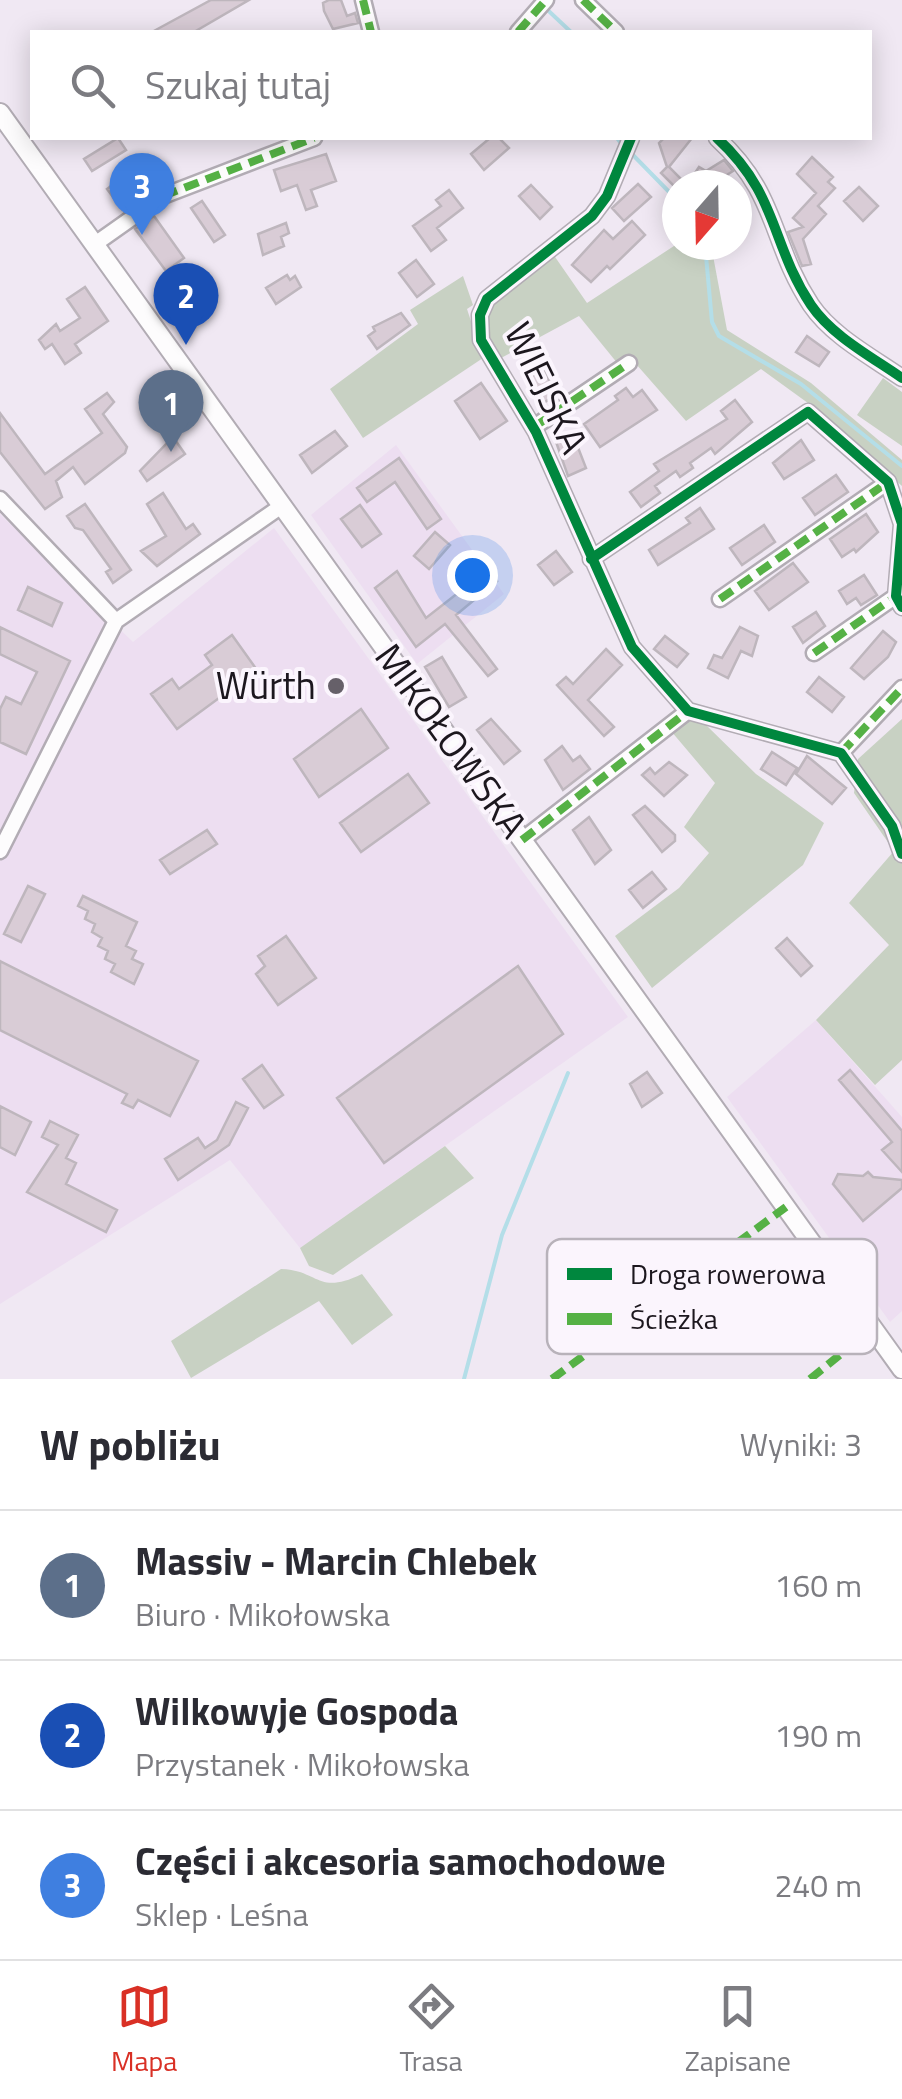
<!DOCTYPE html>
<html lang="pl">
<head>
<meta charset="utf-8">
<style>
  body { margin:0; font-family:"Titillium Web",sans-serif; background:#f2f2f3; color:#2b2b33 }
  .compass { position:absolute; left:662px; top:170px; width:90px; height:90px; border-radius:50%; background:#fff; box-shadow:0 5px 25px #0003; rotate:200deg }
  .you { position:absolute; left:472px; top:575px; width:35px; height:35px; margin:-25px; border:8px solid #fff; border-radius:50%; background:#1a73e8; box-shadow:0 0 0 15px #1a73e833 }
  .badge { display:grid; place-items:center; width:65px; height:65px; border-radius:50%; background:#d93025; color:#fff; font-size:32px; font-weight:700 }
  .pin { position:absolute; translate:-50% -82px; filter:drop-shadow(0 2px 5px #0008) }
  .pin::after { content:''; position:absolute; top:52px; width:35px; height:30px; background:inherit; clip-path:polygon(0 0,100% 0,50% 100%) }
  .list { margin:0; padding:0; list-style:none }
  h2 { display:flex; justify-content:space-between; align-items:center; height:130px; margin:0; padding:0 40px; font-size:42px }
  h2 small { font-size:32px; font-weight:400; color:#7c7c81 }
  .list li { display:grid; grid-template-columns:65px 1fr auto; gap:30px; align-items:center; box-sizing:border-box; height:150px; padding:0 40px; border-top:2px solid #e1e1e2 }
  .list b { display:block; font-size:38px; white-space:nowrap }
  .list p { margin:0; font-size:32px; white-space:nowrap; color:#7c7c81 }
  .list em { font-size:32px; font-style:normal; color:#7c7c81 }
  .icon { flex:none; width:55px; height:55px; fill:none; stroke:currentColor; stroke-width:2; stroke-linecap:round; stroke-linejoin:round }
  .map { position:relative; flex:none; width:902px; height:1379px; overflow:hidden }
  .search { position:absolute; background:#fff; box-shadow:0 5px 25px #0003; left:30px; right:30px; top:30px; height:110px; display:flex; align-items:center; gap:25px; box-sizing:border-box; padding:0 35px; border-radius:0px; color:#7c7c81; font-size:38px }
  .sheet { height:580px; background:#fff }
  nav { display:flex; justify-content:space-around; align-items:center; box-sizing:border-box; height:140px; border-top:2px solid #e1e1e2; background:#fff; font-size:28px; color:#7c7c81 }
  nav a { display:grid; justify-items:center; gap:5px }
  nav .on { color:#d93025 }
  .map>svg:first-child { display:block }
</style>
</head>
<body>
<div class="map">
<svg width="902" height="1379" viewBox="0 0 902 1379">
  <rect width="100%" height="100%" fill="#f0e8f3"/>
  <path fill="#eddef1" d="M396 445 504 594 417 664 311 515Z
    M0 514 133 642 274 528 628 1017 300 1248 230 1160 0 1304Z
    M816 1020 902 1117V1311L890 1322 727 1097Z"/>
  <path fill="#c8d1c3" d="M677 244 711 245 727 330 811 383 902 460V486L812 406 761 369 686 421 629 356 618 364 579 316 501 358 486 337 490 303 553 254 587 303Z
    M463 276 473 305 467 309 483 358 363 438 330 389 418 324 410 310Z
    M883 378 902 392V446L857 415Z
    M902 719V1060L875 1085 816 1020 889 945 849 903 894 851 854 793 858 759Z
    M690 721 705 724 756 774 824 823 803 865 652 988 615 936 679 888 709 853 684 827 715 783 671 731Z
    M445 1146 474 1178 333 1275 309 1266 300 1248Z
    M281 1269C319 1270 317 1296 362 1274L393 1315 352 1345 319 1301 191 1378 171 1341Z"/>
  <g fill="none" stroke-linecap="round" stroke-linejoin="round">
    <path stroke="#b4dee8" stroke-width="4" d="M537 0 571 32
      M617 138 620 142
      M632 154 677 200
      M705 245 712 322 719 336 801 384 902 466
      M464 1379 502 1235 568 1073"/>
  </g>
  <path fill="#d9ccd6" stroke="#beb6bd" stroke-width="2.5" d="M211 0H249L194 32H152Z
    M329 0H341L347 16 355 13 358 23 333 29 324 11 323 3Z
    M118 138 126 150 92 171 84 159Z
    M490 138H499L509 148 484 170 471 154Z
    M664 138H692L669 167 687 185 677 189 661 173 667 167 659 143Z
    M326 154 336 181 311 190 317 206 306 210 297 185 281 191 274 170Z
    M812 157 833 177 828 182 835 188 818 206 826 214 803 239 811 264 802 266 788 232 803 227 793 218 816 193 797 174Z
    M724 160 733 171 719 180 727 185H687L699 167 706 171Z
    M137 167 152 187 122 209 107 189Z
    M638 184 651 197 624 221 612 208Z
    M531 185 552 207 540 219 519 196Z
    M859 187 878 206 863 221 844 201Z
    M449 190 463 208 437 228 446 240 431 251 413 226 441 206 436 200Z
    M202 201 225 235 214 242 191 208Z
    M154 216 184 258 166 271 135 229Z
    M632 221 645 235 610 269 607 266 591 282 572 265 604 230 613 239Z
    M286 223 289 233 281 237 284 246 263 255 258 234Z
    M416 260 434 284 417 297 399 273Z
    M287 275 290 280 295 276 301 287 276 304 266 288Z
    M85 287 108 321 75 344 81 353 65 364 52 344 45 349 39 340 56 324 60 331 80 318 67 299Z
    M401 313 410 325 377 349 368 336 375 331 373 327Z
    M807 336 829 352 819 366 796 352Z
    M543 369 557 394 542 404 526 380Z
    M481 383 507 421 480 439 455 401Z
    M626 388 633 397 642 390 657 410 600 447 584 424 618 400 615 396Z
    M107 393 114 402 103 414 127 447 125 453 85 484 73 467 56 481 62 497 45 509 0 452V413L45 474 102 433 85 409Z
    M735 400 752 422 715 454 711 448 690 463 693 468 680 477 676 471 655 486 660 493 641 507 630 492 659 471 654 464 727 419 721 411Z
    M335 431 347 446 312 473 300 455Z
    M572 432 586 468 568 476 555 439Z
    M173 437 185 454 147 481 140 471Z
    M801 440 814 460 784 479 773 463Z
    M399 458 441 519 427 529 395 482 367 502 357 488Z
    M836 475 848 492 815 515 803 498Z
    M163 493 186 529 193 524 200 534 157 566 141 551 166 536 147 504Z
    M85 504 131 570 113 583 106 572 111 569 83 530 75 528 67 516Z
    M360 505 381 534 362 547 341 519Z
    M700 508 714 529 658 565 649 550 690 523 686 518Z
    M866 514 878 532 856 552 854 549 842 557 830 539Z
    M764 525 775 542 742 565 730 548Z
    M435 532 450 545 429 569 414 556Z
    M556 551 572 572 554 585 538 565Z
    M480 559 497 581 456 615 497 669 488 676 445 624 416 647 375 588 397 571 426 618 463 589 455 578Z
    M793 563 808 582 769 610 755 591Z
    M864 575 877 595 861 605 856 598 847 604 839 591Z
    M28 587 62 603 52 626 18 610Z
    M816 612 825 626 803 643 793 627Z
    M0 627 70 661 26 754 0 742V709L6 697 21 704 37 672 0 654Z
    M740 627 758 636 752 656 741 651 728 678 708 668 714 655 722 658Z
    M883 631 896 642 888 657 864 679 851 668Z
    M232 635 257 670 177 729 151 694 172 679 179 689 212 665 205 655Z
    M665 636 688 654 677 667 654 649Z
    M606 649 622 665 588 700 614 727 604 736 557 685 566 677 573 684Z
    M442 657 466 697 449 707 425 667Z
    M819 677 844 697 832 712 807 692Z
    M361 709 388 748 319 797 294 759Z
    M491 719 520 751 504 764 477 730Z
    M562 746 573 761 580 756 590 769 563 790 545 760Z
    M772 752 797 768 786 785 761 769Z
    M807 756 846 788 832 804 796 774Z
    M669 762 687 775 664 796 642 775 650 768 655 774Z
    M408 774 429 803 361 852 340 823Z
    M645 806 675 835V841L662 852 633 815Z
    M589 817 611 850 595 864 573 830Z
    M207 830 217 844 170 874 160 860Z
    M652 872 666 889 643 908 629 890Z
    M28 886 45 894 21 942 4 934Z
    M83 896 137 922 126 946 136 951 132 959 143 964 134 984 111 972 115 964 105 959 108 951 98 946 102 938 92 932 95 924 85 919 88 911 78 906Z
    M286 936 316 978 278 1005 256 974 265 966 258 956Z
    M787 938 812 966 801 976 776 948Z
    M0 961 198 1061 170 1116 138 1100 133 1108 122 1103 127 1094 0 1030Z
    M518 966 563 1034 384 1163 337 1098Z
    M262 1065 283 1095 264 1108 243 1079Z
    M850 1070 902 1131V1172L882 1150 892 1142 839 1080Z
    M647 1072 662 1093 642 1107 630 1084Z
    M236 1102 248 1108 229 1145 178 1180 165 1159 198 1138 205 1148 217 1140Z
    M0 1106 31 1122 15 1155 0 1147Z
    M50 1121 78 1135 66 1158 76 1163 66 1184 117 1210 106 1232 27 1192 58 1145 42 1137Z
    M868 1172 873 1177 902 1180V1188L863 1221 833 1184 838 1174 863 1176Z"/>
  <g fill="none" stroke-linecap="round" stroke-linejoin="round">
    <g stroke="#b2acb4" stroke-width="19">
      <path id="minor" d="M363 0 371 32
        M583 0 616 32
        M518 32 546 0
        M631 138 607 196 592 216 487 299 480 315 481 340 536 432 632 647 688 711 841 753 892 826 902 854
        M717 138C779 195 770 243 811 305 832 336 872 357 902 378
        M95 244 163 196 314 138
        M534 427 629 363
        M0 499 116 621
        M591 559 808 412 888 482 902 524 896 596 902 607
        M720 599 888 482
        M814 653 896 596
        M841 753 902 688
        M522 840 688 711
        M0 851 116 621 283 505"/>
    </g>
    <g stroke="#b2acb4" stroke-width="22">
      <path id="major" d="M0 113 902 1369"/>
    </g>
    <use href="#minor" stroke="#fdfcfd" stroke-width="14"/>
    <use href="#major" stroke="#fdfcfd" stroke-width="18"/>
    <path stroke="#55b145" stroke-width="8" stroke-dasharray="15 8" stroke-linecap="butt" d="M363 0 371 32
      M583 0 616 32
      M518 32 546 0
      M163 196 314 138
      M534 427 629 363
      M720 599 888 482
      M814 653 896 596
      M841 753 902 688
      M522 840 688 711
      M552 1379 786 1207
      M810 1379 873 1328"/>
    <g stroke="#fbf5fd" stroke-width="16">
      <path id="cycleway" d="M631 138 607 196 592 216 487 299 480 315 481 340 536 432 632 647 688 711 841 753 892 826 902 854
        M717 138C779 195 770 243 811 305 832 336 872 357 902 378
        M591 559 808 412 888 482 902 524 896 596 902 607"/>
    </g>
    <use href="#cycleway" stroke="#00873e" stroke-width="10"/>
  </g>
  <circle fill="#666069" stroke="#fbf5fd" stroke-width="4" cx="336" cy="686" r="10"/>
  <g text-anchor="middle" stroke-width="8" stroke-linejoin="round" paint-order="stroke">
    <g font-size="38" fill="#1c171e" stroke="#fbf5fd">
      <text transform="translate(546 388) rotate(64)" y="13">WIEJSKA</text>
      <text transform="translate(451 741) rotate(54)" y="13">MIKOŁOWSKA</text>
    </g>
    <g font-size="38" fill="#1c171e" stroke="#fbf5fd" text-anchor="end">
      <text x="316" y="699">Würth</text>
    </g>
  </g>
  <rect x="547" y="1239" width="330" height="115" rx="15" fill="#fbf5fd" stroke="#b8b2ba" stroke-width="2.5"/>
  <rect x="567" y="1268" width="45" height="12" fill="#00873e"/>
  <rect x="567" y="1313" width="45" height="12" fill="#55b145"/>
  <g font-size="28" fill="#1c171e">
    <text x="630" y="1284">Droga rowerowa</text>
    <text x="630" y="1329">Ścieżka</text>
  </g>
</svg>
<svg class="compass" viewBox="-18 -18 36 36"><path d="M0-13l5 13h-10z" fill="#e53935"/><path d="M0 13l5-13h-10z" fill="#7c7c81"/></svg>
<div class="you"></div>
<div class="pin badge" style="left:171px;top:452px;background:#5c6f8a">1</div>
<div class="pin badge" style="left:186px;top:345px;background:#1a4fb4">2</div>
<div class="pin badge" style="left:142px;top:235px;background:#3f7fe0">3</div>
<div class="search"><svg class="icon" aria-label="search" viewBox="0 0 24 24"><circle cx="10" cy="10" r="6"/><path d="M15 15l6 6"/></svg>Szukaj tutaj</div>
</div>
<section class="sheet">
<h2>W pobliżu<small>Wyniki: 3</small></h2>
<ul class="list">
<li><span class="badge" style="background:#5c6f8a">1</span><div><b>Massiv - Marcin Chlebek</b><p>Biuro · Mikołowska</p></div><em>160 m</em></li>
<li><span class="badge" style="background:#1a4fb4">2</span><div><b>Wilkowyje Gospoda</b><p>Przystanek · Mikołowska</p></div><em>190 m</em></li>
<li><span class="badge" style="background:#3f7fe0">3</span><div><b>Części i akcesoria samochodowe</b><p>Sklep · Leśna</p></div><em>240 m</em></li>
</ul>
</section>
<nav>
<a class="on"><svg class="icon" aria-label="map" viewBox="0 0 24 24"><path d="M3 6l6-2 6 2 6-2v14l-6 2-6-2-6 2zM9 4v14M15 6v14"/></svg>Mapa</a>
<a><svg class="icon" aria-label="directions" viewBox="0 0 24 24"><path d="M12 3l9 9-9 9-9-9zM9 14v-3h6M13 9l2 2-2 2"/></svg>Trasa</a>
<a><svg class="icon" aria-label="saved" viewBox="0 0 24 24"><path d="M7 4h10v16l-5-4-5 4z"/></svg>Zapisane</a>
</nav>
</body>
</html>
